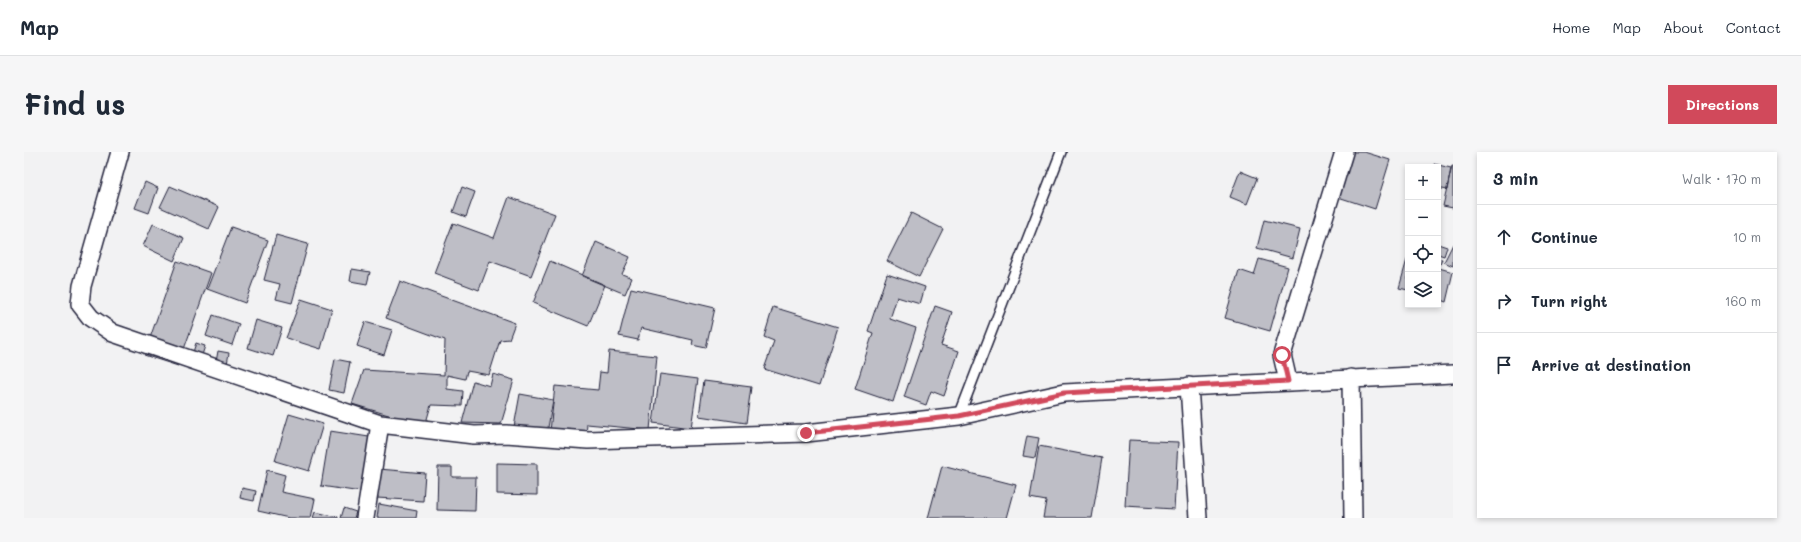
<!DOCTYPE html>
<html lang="en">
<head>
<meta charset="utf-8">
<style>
  body { margin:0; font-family:Mali,sans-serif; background:#f6f6f7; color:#1f2937 }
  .controls { position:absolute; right:12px; top:12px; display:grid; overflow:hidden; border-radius:0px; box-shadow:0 2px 6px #0003 }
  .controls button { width:36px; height:36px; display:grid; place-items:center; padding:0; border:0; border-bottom:1px solid #e0e1e3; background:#fff; color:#1f2937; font:20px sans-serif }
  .stop { position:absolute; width:12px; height:12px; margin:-9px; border:3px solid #d1495b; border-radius:50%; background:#fff }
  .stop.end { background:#d1495b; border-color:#fff; box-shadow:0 1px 4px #0008 }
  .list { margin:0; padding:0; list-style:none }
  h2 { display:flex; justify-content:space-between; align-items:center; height:52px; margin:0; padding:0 16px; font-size:17px }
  h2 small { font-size:13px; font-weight:400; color:#747a83 }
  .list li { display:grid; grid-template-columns:26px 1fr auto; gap:12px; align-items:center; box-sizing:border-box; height:64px; padding:0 16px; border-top:1px solid #e0e1e3 }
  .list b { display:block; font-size:15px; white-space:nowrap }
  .list em { font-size:13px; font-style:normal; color:#747a83 }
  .icon { flex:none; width:22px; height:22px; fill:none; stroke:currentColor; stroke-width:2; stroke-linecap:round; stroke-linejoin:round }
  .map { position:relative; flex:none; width:1429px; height:366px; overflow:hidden; border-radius:0px }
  header { display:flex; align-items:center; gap:24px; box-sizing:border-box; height:56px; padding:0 20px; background:#fff; border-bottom:1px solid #e0e1e3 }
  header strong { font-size:19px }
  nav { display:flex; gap:22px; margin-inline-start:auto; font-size:14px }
  .intro { display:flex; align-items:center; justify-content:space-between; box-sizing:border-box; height:96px; padding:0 24px }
  h1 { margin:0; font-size:28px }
  .button { padding:10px 18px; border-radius:0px; background:#d1495b; color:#fff; font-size:14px; font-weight:700 }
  main { display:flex; gap:24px; padding:0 24px }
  aside { flex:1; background:#fff; border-radius:0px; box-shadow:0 2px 6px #0003 }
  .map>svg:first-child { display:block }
</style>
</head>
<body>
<header>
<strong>Map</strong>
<nav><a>Home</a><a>Map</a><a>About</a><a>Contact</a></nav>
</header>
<div class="intro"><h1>Find us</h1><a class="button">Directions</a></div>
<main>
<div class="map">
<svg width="1429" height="366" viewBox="0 0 1429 366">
  <rect width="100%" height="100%" fill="#f2f2f3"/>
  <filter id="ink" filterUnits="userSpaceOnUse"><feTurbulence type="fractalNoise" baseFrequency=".025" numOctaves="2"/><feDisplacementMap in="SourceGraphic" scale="8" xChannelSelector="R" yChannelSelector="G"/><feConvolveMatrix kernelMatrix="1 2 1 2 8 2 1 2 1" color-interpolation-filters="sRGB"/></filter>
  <g filter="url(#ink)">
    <path fill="#bebec6" stroke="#22223b" d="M1324 0H1340L1366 8 1351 57 1311 44Z
      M1410 12 1427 16 1423 38 1414 36V15H1410Z
      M1428 14H1429V56L1419 54Z
      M1216 19 1233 26 1223 52 1206 45Z
      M121 30 134 36 125 61 111 56Z
      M146 34 195 55 185 77 136 55Z
      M438 35 451 40 442 65 429 60Z
      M485 45 531 62 507 124 466 109 455 138 410 121 429 71 470 86Z
      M887 61 919 77 895 125 863 109Z
      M1240 68 1276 77 1269 106 1233 96Z
      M129 72 160 86 150 109 119 94Z
      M207 75 244 88 221 151 183 137Z
      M252 83 284 92 268 151 252 147 256 132 240 128Z
      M572 90 606 105 598 122 608 126 601 142 558 124Z
      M1414 92 1423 95 1420 104 1414 102Z
      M1429 92V114L1420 110Z
      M1384 104V138L1375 136Z
      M1414 106 1418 107 1415 116 1429 120 1422 150 1414 147Z
      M1235 107 1264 115 1246 179 1201 166 1215 118 1230 123Z
      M153 109 187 121 154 214 120 203Z
      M526 109 581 133 564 174 509 151Z
      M328 117 346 120 343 132 326 129Z
      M863 122 901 135 896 152 873 145 866 167 892 176 869 250 831 237 849 181 844 179Z
      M376 129 491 171 485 187 476 188 465 223 443 219 441 227 423 223V237L439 239 438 254 407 253 401 274 328 252 340 218 420 223 421 188 362 166Z
      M607 136 691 156 682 196 668 193 669 188 617 176 614 188 595 184Z
      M277 147 308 157 297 197 262 186Z
      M911 154 928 160 917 193 935 199 920 244 907 239 902 253 880 245Z
      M749 155 814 175 795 234 740 217 750 189 740 185Z
      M189 163 215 172 208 193 182 184Z
      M232 168 258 176 249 204 224 196Z
      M341 170 368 178 360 203 333 194Z
      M172 191 181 194 173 218 164 215Z
      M194 199 205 201 201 223 190 221Z
      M585 199 633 204 626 278 563 272 562 283 526 279 531 234 574 238 576 220 583 221Z
      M311 207 326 210 320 241 305 238Z
      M469 222 490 228 477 272 438 271 449 229 466 234Z
      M636 222 674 227 667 276 629 271Z
      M680 229 727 235 722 271 675 264Z
      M496 242 529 248 523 281 490 275Z
      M265 262 299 272 285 319 251 309Z
      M306 279 345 285 337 340 297 334Z
      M1003 284 1015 286 1011 306 999 304Z
      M1105 288 1154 290 1150 357 1101 354Z
      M1015 294 1078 306 1068 366H1019L1022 349 1006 346Z
      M473 311 513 312V343L473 342Z
      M918 314 992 333 983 366H904Z
      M414 315H428V325H452L451 359 413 358Z
      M355 317 401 321 399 349 353 346Z
      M243 318 261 323 257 340 291 347 287 366H265L234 359Z
      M218 336 232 339 230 349 216 346Z
      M355 352 393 359 392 366H353Z
      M320 356 332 360 330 366H317Z
      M291 360 314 365V366H289Z"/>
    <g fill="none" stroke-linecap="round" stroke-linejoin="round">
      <g stroke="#22223b" stroke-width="12">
        <path id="service" d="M935 264 1037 0"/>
      </g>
      <g stroke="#22223b" stroke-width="20">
        <path id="minor" d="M96 0 58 134 56 152 67 166 89 181 356 272 450 283 482 282 564 288 782 281 935 264 1040 241 1429 222
          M1327 226 1329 366
          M1264 229 1258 203 1320 0
          M1165 234 1174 366
          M341 366 356 272"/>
      </g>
      <use href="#service" stroke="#fff" stroke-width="9"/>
      <use href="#minor" stroke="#fff" stroke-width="17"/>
    </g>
  </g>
  <g fill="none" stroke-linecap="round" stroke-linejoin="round" filter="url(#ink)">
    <path stroke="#d1495b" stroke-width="5" d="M782 281 935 264 1040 241 1264 229 1258 203"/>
  </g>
</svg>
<div class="controls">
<button>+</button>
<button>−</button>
<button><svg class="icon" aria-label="locate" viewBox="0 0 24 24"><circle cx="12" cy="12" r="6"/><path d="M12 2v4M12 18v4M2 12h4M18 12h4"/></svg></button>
<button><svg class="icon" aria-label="layers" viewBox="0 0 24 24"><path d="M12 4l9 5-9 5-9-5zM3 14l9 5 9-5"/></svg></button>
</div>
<div class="stop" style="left:1258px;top:203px"></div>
<div class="stop end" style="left:782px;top:281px"></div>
</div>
<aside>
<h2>3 min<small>Walk · 170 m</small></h2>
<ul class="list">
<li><svg class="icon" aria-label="ahead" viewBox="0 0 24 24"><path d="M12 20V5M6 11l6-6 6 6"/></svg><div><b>Continue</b></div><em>10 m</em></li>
<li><svg class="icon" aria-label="right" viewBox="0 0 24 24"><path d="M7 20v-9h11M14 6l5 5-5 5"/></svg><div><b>Turn right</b></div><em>160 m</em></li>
<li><svg class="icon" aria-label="arrive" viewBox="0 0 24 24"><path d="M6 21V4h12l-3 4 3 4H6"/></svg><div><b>Arrive at destination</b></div></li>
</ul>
</aside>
</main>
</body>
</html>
